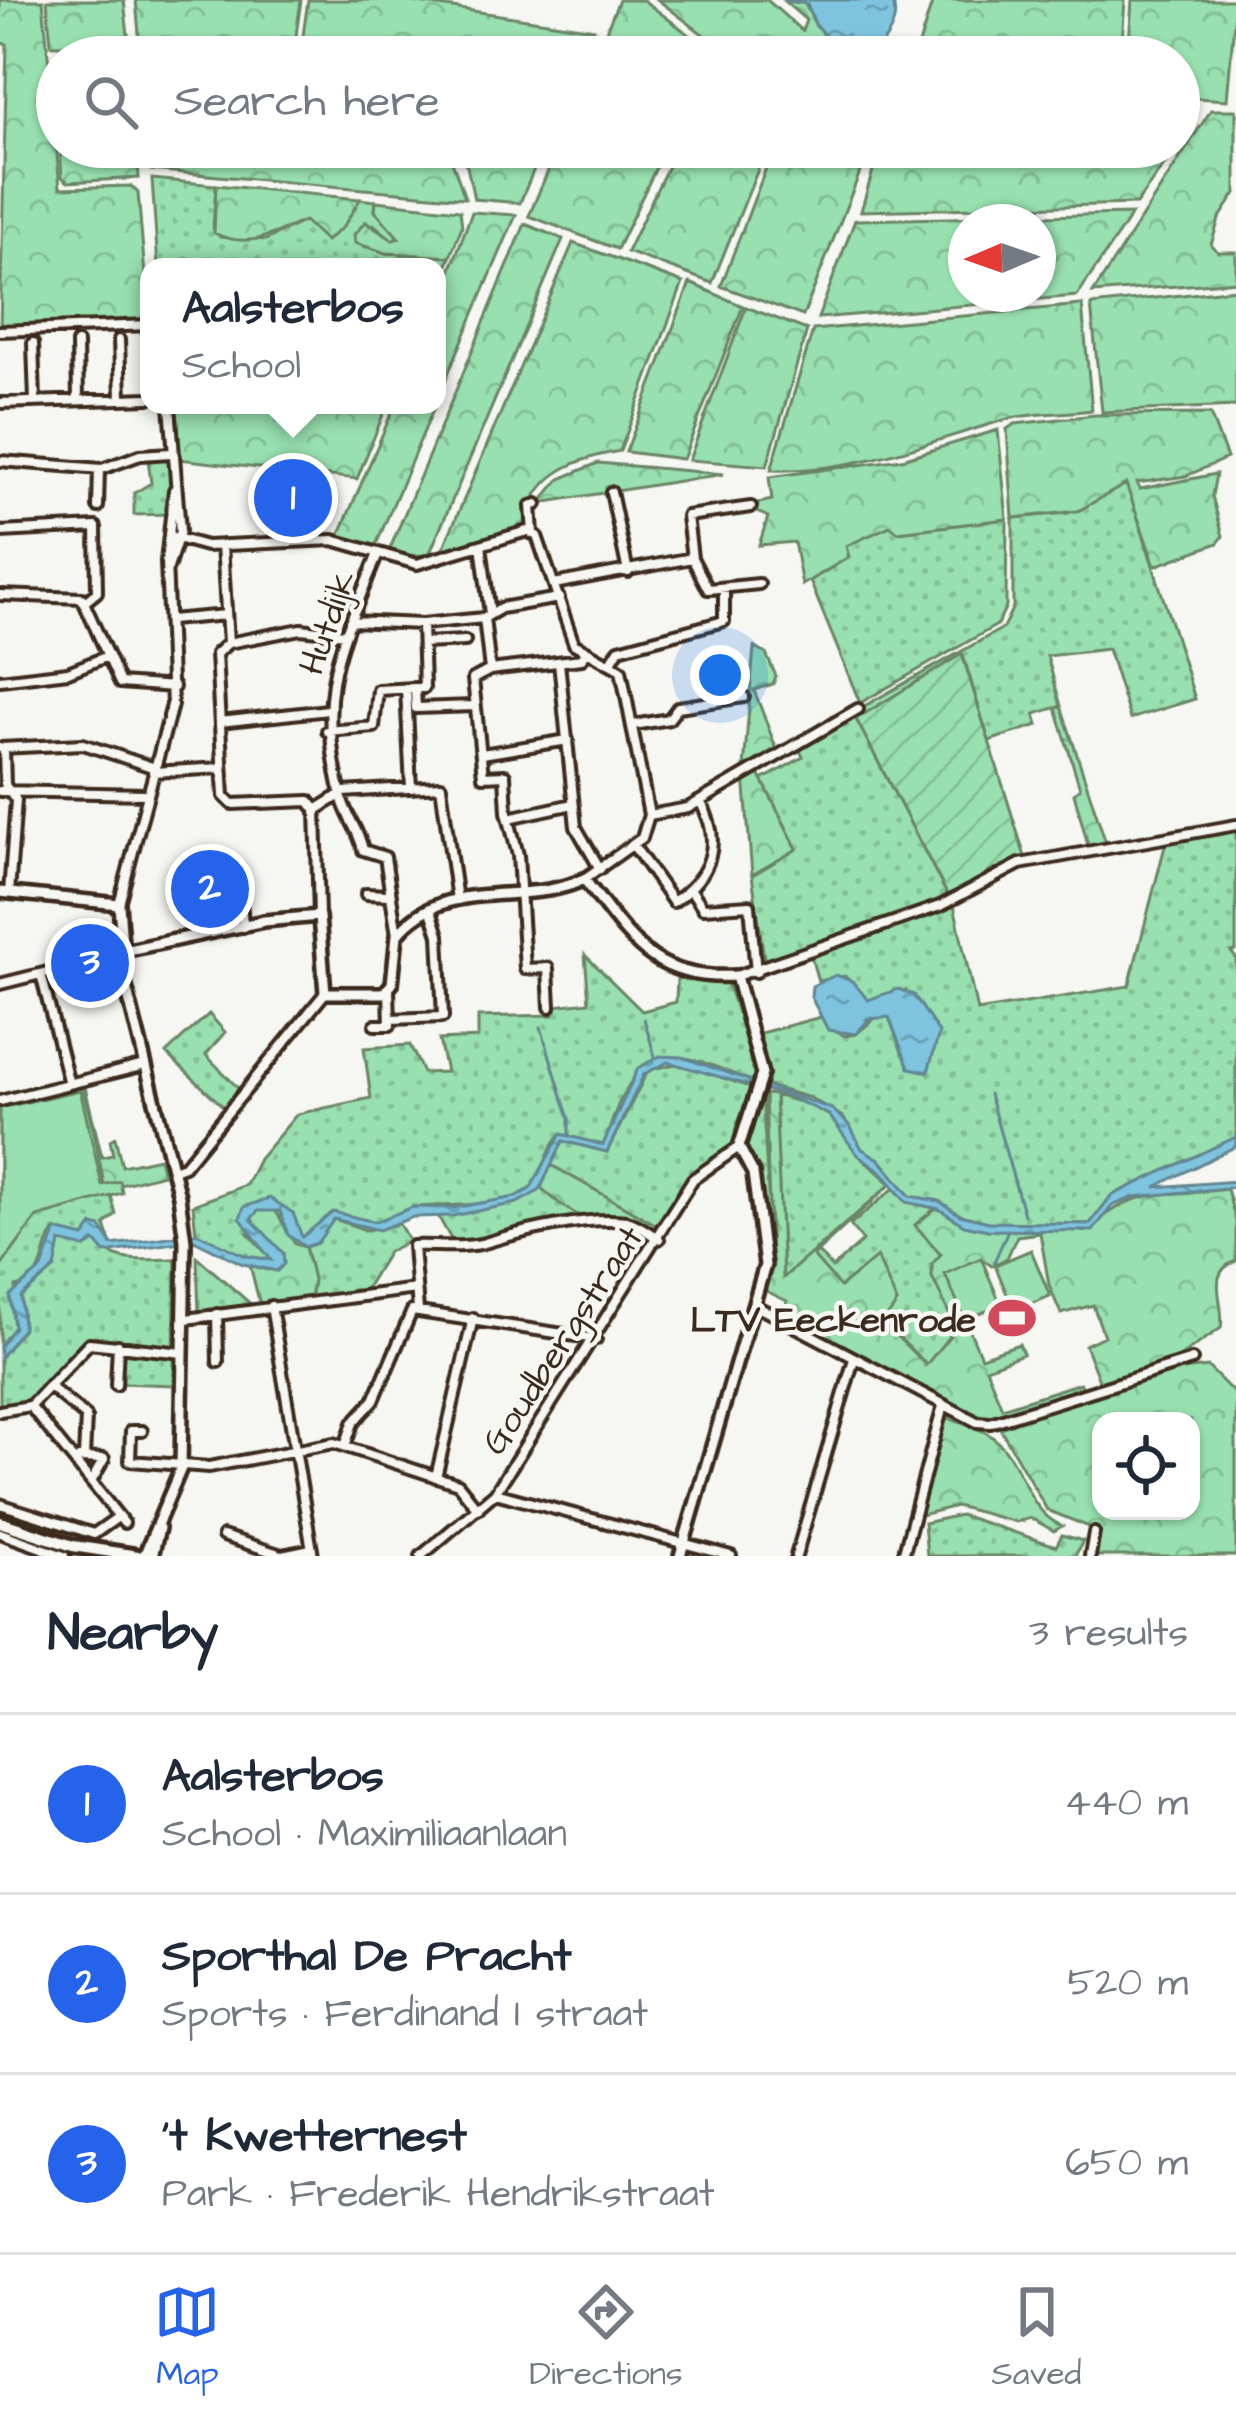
<!DOCTYPE html>
<meta charset="utf-8">
<style>
body{margin:0;font-family:"Architects Daughter",sans-serif;background:#f2f2f3;color:#1f2937}
.controls{position:absolute;right:36px;bottom:36px;display:grid;overflow:hidden;border-radius:24px;box-shadow:0 3px 9px #0004}
.controls button{width:108px;height:108px;display:grid;place-items:center;padding:0;border:0;border-bottom:3px solid #e0e1e3;background:#fff;color:#1f2937;font:60px sans-serif}
.compass{position:absolute;left:948px;top:204px;width:108px;height:108px;border-radius:50%;background:#fff;box-shadow:0 3px 9px #0004;rotate:268deg}
.you{position:absolute;left:720px;top:675px;width:42px;height:42px;margin:-30px;border:9px solid #fff;border-radius:50%;background:#1a73e8;box-shadow:0 0 0 18px #1a73e833}
.badge{display:grid;place-items:center;width:78px;height:78px;border-radius:50%;background:#2563eb;color:#fff;font-size:39px;font-weight:700}
.pin{position:absolute;translate:-50% -50%;border:6px solid #fff;box-shadow:0 3px 12px #0006}
.popup{position:absolute;left:140px;top:258px;width:306px;height:156px;box-sizing:border-box;display:grid;place-content:center;border-radius:24px;background:#fff;filter:drop-shadow(0 3px 9px #0005);font-size:39px;white-space:nowrap;color:#747a83}
.popup b{font-size:45px;color:#1f2937}
.popup::after{content:'';position:absolute;left:50%;top:100%;margin-left:-24px;border:24px solid transparent;border-top-color:#fff}
.list{margin:0;padding:0;list-style:none}
h2{display:flex;justify-content:space-between;align-items:center;height:156px;margin:0;padding:0 48px;font-size:51px}
h2 small{font-size:39px;font-weight:400;color:#747a83}
.list li{display:grid;grid-template-columns:78px 1fr auto;gap:36px;align-items:center;box-sizing:border-box;height:180px;padding:0 48px;border-top:3px solid #e0e1e3}
.list b{display:block;font-size:45px;white-space:nowrap}
.list p{margin:0;font-size:39px;white-space:nowrap;color:#747a83}
.list em{font-size:39px;font-style:normal;color:#747a83}
.icon{flex:none;width:66px;height:66px;fill:none;stroke:currentColor;stroke-width:2;stroke-linecap:round;stroke-linejoin:round}
.map{position:relative;flex:none;width:1236px;height:1556px;overflow:hidden}
.search{position:absolute;background:#fff;box-shadow:0 3px 9px #0004;left:36px;right:36px;top:36px;height:132px;display:flex;align-items:center;gap:30px;box-sizing:border-box;padding:0 42px;border-radius:66px;color:#747a83;font-size:45px}
.sheet{height:696px;background:#fff}
nav{display:flex;justify-content:space-around;align-items:center;box-sizing:border-box;height:168px;border-top:3px solid #e0e1e3;background:#fff;font-size:33px;color:#747a83}
nav a{display:grid;justify-items:center;gap:6px}
nav .on{color:#2563eb}
.map>svg:first-child{display:block}
</style>
<div class="map">
<svg width="1236" height="1556" viewBox="0 0 1236 1556">
<defs>
<pattern id="grass-dots" width="8" height="8" patternUnits="userSpaceOnUse" patternTransform="scale(3)"><rect width="8" height="8" fill="#98e0af"/><path d="M2 2h.1M6 6h.1" fill="none" stroke="#84c096" stroke-width="1.8" stroke-linecap="round"/></pattern>
<pattern id="forest-crowns" width="20" height="18" patternUnits="userSpaceOnUse" patternTransform="scale(3)"><rect width="20" height="18" fill="#98e0af"/><path d="M2 6a3 3 0 1 1 6 0M12 15a3 3 0 1 1 6 0" fill="none" stroke="#84c096"/></pattern>
<pattern id="garden-furrows" width="10" height="10" patternUnits="userSpaceOnUse" patternTransform="scale(3)"><rect width="10" height="10" fill="#98e0af"/><path d="M-1 1l2-2M0 10L10 0M9 11l2-2" fill="none" stroke="#84c096"/></pattern>
<pattern id="water-ripples" width="26" height="14" patternUnits="userSpaceOnUse" patternTransform="scale(3)"><rect width="26" height="14" fill="#7ec4df"/><path d="M2 4q2-2 4 0t4 0M15 11q2-2 4 0t4 0" fill="none" stroke="#689fb4"/></pattern>
</defs>
<rect width="100%" height="100%" fill="#f6f6f2"/>
<filter id="ink" filterUnits="userSpaceOnUse"><feTurbulence type="fractalNoise" baseFrequency=".00833" numOctaves="2"/><feDisplacementMap in="SourceGraphic" scale="24" xChannelSelector="R" yChannelSelector="G"/><feConvolveMatrix kernelMatrix="1 2 1 2 8 2 1 2 1" color-interpolation-filters="sRGB"/></filter>
<g filter="url(#ink)">
<path fill="url(#grass-dots)" stroke="#6a8566" stroke-width="3" d="M 152,179 L 216,185 L 213,228 L 220,237 L 266,240 L 304,221 L 317,229 L 343,227 L 360,199 L 376,201 L 375,211 L 399,235 L 393,240 L 372,223 L 386,253 L 450,257 L 443,274 L 431,267 L 158,267 Z
M 148,459 L 169,459 L 171,514 L 134,515 L 134,493 L 151,483 Z
M 1127,483 L 1195,699 L 1130,719 L 1108,649 L 1047,656 L 1061,706 L 1035,714 L 1038,725 L 989,741 L 963,655 L 856,719 L 948,896 L 765,965 L 752,875 L 797,849 L 762,780 L 803,757 L 797,744 L 1003,628 L 1013,607 L 1013,518 L 1068,513 Z
M 1007,519 L 1006,606 L 997,625 L 860,703 L 810,581 L 848,557 L 846,546 L 890,526 L 899,532 Z
M 1236,829 L 1236,951 L 1231,952 L 1236,958 L 1236,1137 L 1111,1196 L 1090,1224 L 988,1222 L 960,1215 L 939,1201 L 910,1196 L 879,1159 L 862,1149 L 843,1117 L 810,1098 L 764,1085 L 763,1058 L 753,1035 L 821,1017 L 844,1036 L 856,1034 L 880,1014 L 889,1017 L 903,1055 L 906,990 L 868,1000 L 845,976 L 818,981 L 811,957 L 954,905 L 977,1011 L 1129,986 L 1166,842 Z
M 585,955 L 642,1011 L 676,1002 L 677,978 L 727,983 L 756,1063 L 757,1083 C 698,1062 654,1029 620,1101 C 613,1115 610,1131 603,1145 L 561,1134 C 545,1150 545,1177 528,1190 C 508,1207 444,1205 418,1207 C 402,1209 389,1223 374,1222 C 341,1221 333,1203 310,1235 L 301,1237 L 293,1213 L 248,1233 L 272,1260 L 246,1256 L 196,1233 L 193,1205 L 246,1185 L 259,1159 L 297,1114 L 371,1098 L 364,1048 L 410,1045 L 423,1073 L 446,1072 L 439,1040 L 478,1038 L 478,1017 L 554,1015 L 554,1006 L 589,1002 Z
M 209,1014 L 225,1032 L 206,1055 L 240,1090 L 225,1108 L 166,1053 Z
M 680,1063 L 755,1089 L 738,1141 L 691,1175 L 660,1227 L 551,1165 L 563,1141 L 607,1152 L 648,1070 Z
M 82,1087 L 116,1214 L 105,1225 L 112,1245 L 100,1227 L 93,1226 L 85,1238 L 55,1230 C 39,1250 49,1279 16,1287 L 14,1327 L 0,1346 L 0,1108 Z
M 762,1092 L 772,1258 L 768,1258 L 743,1146 Z
M 775,1095 L 807,1104 L 839,1121 L 862,1158 L 891,1184 L 783,1280 Z
M 541,1188 L 587,1219 C 540,1219 499,1238 452,1241 L 438,1216 L 480,1209 Z
M 894,1188 L 906,1202 L 936,1208 L 915,1225 L 941,1255 L 932,1277 L 956,1328 L 927,1365 L 881,1320 L 897,1303 L 877,1258 L 839,1288 L 813,1256 L 818,1252 L 832,1268 L 863,1241 L 850,1225 Z
M 334,1219 L 366,1230 L 399,1224 L 409,1241 L 388,1252 L 364,1291 L 310,1299 L 313,1279 L 305,1247 L 317,1243 Z
M 95,1241 C 116,1266 144,1259 176,1259 L 174,1347 L 88,1339 L 31,1402 L 0,1408 L 0,1358 L 23,1328 L 21,1297 L 55,1268 L 60,1242 Z
M 197,1257 L 253,1306 L 199,1314 Z
M 121,1348 L 174,1354 L 174,1385 L 119,1383 Z
M 960,1515 L 1056,1546 L 1062,1535 L 1083,1541 L 1075,1556 L 927,1556 L 924,1523 Z"/>
<path fill="url(#forest-crowns)" stroke="#6a8566" stroke-width="3" fill-rule="evenodd" d="M 0,0 L 43,0 L 60,188 L 131,186 L 138,193 L 149,322 L 0,328 L 7,44 L 0,43 Z
M 47,0 L 124,0 L 129,44 L 51,45 Z
M 136,0 L 301,0 L 293,57 L 141,57 Z
M 308,0 L 399,0 L 594,29 L 582,57 L 300,57 Z
M 619,0 L 643,0 L 711,51 L 708,57 L 595,57 Z
M 658,0 L 767,0 L 802,31 L 806,20 L 785,2 L 804,2 L 816,26 L 846,57 L 733,57 Z
M 933,0 L 1125,0 L 1121,57 L 915,57 Z
M 1132,0 L 1236,0 L 1227,100 L 1179,97 L 1179,57 L 1128,57 Z
M 1211,110 L 1236,110 L 1236,193 L 1219,219 L 1211,245 L 1218,252 L 1236,252 L 1236,281 L 1093,293 Z
M 60,147 L 137,147 L 139,178 L 68,182 L 62,177 Z
M 149,147 L 447,147 L 465,198 L 151,170 Z
M 455,147 L 543,147 L 520,203 L 474,199 L 467,166 Z
M 558,147 L 666,147 L 617,249 L 529,216 Z
M 677,147 L 767,147 L 712,283 L 627,252 Z
M 774,147 L 836,147 L 862,167 L 803,316 L 721,286 Z
M 880,147 L 1177,147 L 1136,204 L 861,211 Z
M 216,185 L 360,199 L 343,227 L 326,241 L 304,221 C 272,234 249,250 214,233 Z
M 376,201 L 460,210 L 462,226 L 450,257 L 386,253 L 355,243 L 354,235 L 365,222 L 393,240 L 399,238 L 375,211 Z
M 472,212 L 516,215 L 437,400 L 437,306 Z
M 1132,214 L 1077,296 L 818,318 L 855,220 ZM 966,222 L 1038,222 L 1038,294 L 966,294 Z
M 525,224 L 563,239 L 429,555 L 387,556 Z
M 573,243 L 683,283 L 620,451 C 574,459 528,476 528,529 L 440,556 Z
M 690,283 L 743,306 L 683,459 L 626,452 Z
M 1236,289 L 1236,406 L 1102,412 L 1091,305 Z
M 1082,305 L 1092,410 C 1065,414 1035,412 1008,419 C 930,441 855,473 771,470 L 813,330 Z
M 746,307 L 807,330 L 767,466 L 689,460 Z
M 175,405 L 387,405 L 357,479 L 178,459 Z
M 395,405 L 435,405 L 373,552 L 338,538 Z
M 1210,414 L 1227,458 L 1186,476 L 1137,483 L 1140,489 L 1216,474 L 1212,496 L 1223,536 L 1218,543 L 1155,566 L 1126,484 L 1078,511 L 1013,518 L 1007,429 L 1015,424 L 1095,415 Z
M 998,430 L 1007,519 L 898,532 L 890,526 L 846,546 L 849,557 L 802,585 L 794,542 L 759,545 L 768,517 L 744,506 L 772,500 L 769,477 L 902,459 Z
M 598,463 L 724,474 L 540,503 L 560,479 Z
M 754,647 L 766,654 L 776,676 L 773,684 L 754,690 L 776,748 L 744,768 Z
M 1061,706 L 1107,846 L 1089,849 L 1074,793 L 1080,788 L 1056,708 Z
M 756,768 L 797,849 L 752,875 L 744,775 Z
M 85,1087 L 102,1157 L 113,1155 L 110,1140 L 115,1137 L 122,1166 L 159,1158 L 163,1174 L 105,1189 Z
M 765,1094 L 775,1095 L 783,1278 L 891,1184 L 813,1256 L 840,1287 L 877,1257 L 897,1303 L 883,1323 L 926,1365 L 956,1328 L 932,1277 L 932,1264 L 941,1254 L 915,1225 L 936,1208 L 988,1230 L 1059,1227 L 1085,1232 C 1141,1182 1158,1199 1227,1189 L 1236,1222 L 1236,1261 C 1204,1273 1226,1302 1221,1328 L 1175,1360 L 1100,1383 L 1085,1345 L 1104,1336 L 1093,1305 L 1061,1314 L 1049,1285 L 1040,1233 L 1017,1236 L 1007,1258 L 992,1266 L 981,1259 L 946,1275 L 981,1357 L 1019,1344 L 1023,1354 L 986,1368 L 1002,1408 L 1080,1383 L 1084,1389 L 976,1420 L 784,1317 L 787,1301 L 764,1290 L 771,1257 Z
M 551,1165 L 660,1227 L 651,1232 C 622,1213 610,1227 583,1217 C 568,1212 553,1198 541,1188 Z
M 274,1208 L 295,1244 L 305,1247 L 313,1279 L 310,1299 L 260,1305 L 250,1265 L 267,1270 L 283,1253 L 251,1219 L 257,1211 Z
M 1208,1367 L 1236,1395 L 1236,1556 L 1092,1556 L 1092,1528 L 1047,1510 L 1000,1428 L 1149,1374 ZM 1101,1421 L 1191,1421 L 1191,1511 L 1101,1511 Z
M 946,1417 C 959,1424 980,1427 991,1436 C 1024,1460 1024,1510 1062,1526 L 1054,1531 L 1031,1518 L 1016,1522 L 956,1506 L 917,1516 Z"/>
<path fill="url(#garden-furrows)" stroke="#6a8566" stroke-width="3" d="M 962,654 L 1026,860 L 948,896 L 856,719 Z"/>
<path fill="#98e0af" stroke="#6a8566" stroke-width="3" d="M 80,1090 L 102,1185 L 120,1181 L 122,1193 L 37,1217 L 0,1268 L 0,1108 Z
M 1031,1250 L 1050,1296 L 1014,1311 L 995,1265 Z
M 981,1258 L 1001,1305 L 965,1320 L 945,1274 Z"/>
<path fill="url(#water-ripples)" stroke="#638692" stroke-width="3" d="M 783,0 L 892,0 C 901,22 886,40 872,57 L 846,57 L 816,26 L 807,4 Z
M 836,975 L 852,981 L 868,1000 L 898,989 L 914,995 L 939,1033 L 928,1072 L 909,1068 L 889,1017 L 869,1019 L 856,1034 L 828,1030 L 811,997 L 812,986 Z
M 660,1056 L 682,1057 L 832,1109 L 850,1126 L 862,1149 L 879,1159 L 910,1196 L 939,1201 L 960,1215 L 988,1222 L 1090,1224 L 1111,1196 L 1236,1137 L 1236,1146 L 1155,1187 L 1236,1181 L 1236,1187 L 1134,1197 L 1112,1206 L 1093,1231 L 988,1230 L 964,1225 L 939,1209 L 906,1202 L 881,1171 L 857,1154 L 829,1115 L 790,1097 L 668,1062 L 644,1074 L 607,1152 L 563,1141 L 539,1191 L 517,1203 L 453,1216 L 413,1217 L 379,1230 L 334,1219 L 317,1243 L 305,1247 L 288,1235 L 280,1211 L 258,1211 L 251,1219 L 283,1253 L 284,1264 L 277,1271 L 243,1264 L 194,1240 L 105,1253 L 95,1241 L 85,1248 L 60,1242 L 55,1268 L 21,1297 L 23,1328 L 0,1358 L 0,1346 L 14,1327 L 10,1296 L 42,1268 L 56,1230 L 84,1237 L 93,1225 L 101,1227 L 112,1245 L 197,1233 L 246,1256 L 271,1260 L 240,1218 L 244,1207 L 270,1198 L 293,1213 L 302,1237 L 333,1212 L 375,1222 L 413,1207 L 453,1208 L 515,1197 L 530,1189 L 561,1134 L 603,1145 L 638,1068 Z"/>
<g fill="none" stroke-linecap="round" stroke-linejoin="round">
<path stroke="#638692" stroke-width="3" d="M 644,1019 L 655,1057
M 541,1027 L 569,1119 L 569,1134
M 989,1094 L 1024,1215
M 994,1262 L 1008,1230"/>
<defs>
<path id="minor" d="M 0,331 L 149,325
M 119,340 L 121,398
M 33,343 L 35,401
M 77,343 L 78,400
M 0,403 L 149,398
M 0,461 L 102,469 L 140,455 L 171,453
M 611,492 L 628,572
M 98,507 L 99,469
M 0,532 L 96,527 L 97,592 L 86,601
M 533,533 L 531,506 L 537,504
M 173,537 L 206,546 L 333,540 L 417,564 L 527,531 L 537,536 L 574,644 L 621,670 L 649,815 L 642,838 L 584,879
M 222,545 L 228,643 L 216,654 L 224,796 L 232,804 L 309,801 L 316,810 L 340,795
M 481,545 L 490,614
M 377,556 C 336,656 316,691 342,799 C 347,818 359,830 363,850 L 385,857 L 397,935
M 692,558 L 708,589 L 759,584
M 168,568 L 180,531 L 170,405
M 554,584 L 692,558 L 687,516 L 751,507
M 0,595 L 82,598 L 120,683 L 174,687
M 484,618 L 490,670 L 473,679 L 483,776 L 505,775 L 507,812 L 518,855 L 525,969 L 548,968 L 550,1007
M 170,620 L 226,615
M 350,621 L 422,624 L 484,618 L 501,608 L 559,598
M 228,643 L 301,629 L 345,634
M 423,643 L 465,641
M 559,662 L 576,827 L 600,869
M 611,662 L 619,649 L 724,621 L 724,588
M 490,670 L 582,659 L 586,652
M 0,680 L 68,672 L 108,656
M 415,688 L 424,688 L 422,624
M 406,689 L 411,788
M 220,722 L 328,710
M 634,725 L 669,719 L 678,707 L 744,697
M 327,731 L 374,727 L 378,690 L 415,688 L 416,708 L 474,706
M 0,748 L 83,744 L 155,768
M 4,748 L 5,785 L 16,800 L 9,893
M 482,754 L 568,740
M 153,772 L 222,768
M 0,791 L 147,794
M 343,792 L 441,786 L 457,900
M 316,810 L 319,916
M 649,815 L 688,808 L 858,709
M 509,818 L 573,804
M 633,845 L 673,902 C 712,876 723,841 700,801
M 239,868 L 243,927
M 691,890 L 703,908 L 750,905 L 756,972
M 366,894 L 389,895
M 119,904 L 172,705 L 166,562 L 174,490
M 41,974 L 69,1084
M 736,976 L 940,906 L 1020,864 L 1236,825
M 0,984 L 76,965
M 391,1019 L 443,1017 L 439,935 L 431,911
M 375,1025 L 390,1025 L 389,989
M 0,1101 L 145,1065
M 173,1170 L 184,1166 L 325,993
M 754,1305 L 977,1422 L 990,1423 L 1192,1360
M 271,1306 L 313,1556
M 418,1310 L 413,1246 C 436,1245 467,1249 488,1242 C 523,1231 589,1216 626,1221 C 637,1223 649,1233 659,1239
M 217,1314 L 218,1362
M 186,1319 L 416,1289
M 116,1385 L 118,1345
M 50,1387 L 86,1417 L 84,1457
M 30,1406 L 124,1523
M 0,1411 L 30,1406 L 89,1343 L 183,1353
M 142,1431 L 131,1431 L 130,1461 L 209,1467 L 334,1443 L 458,1484 L 478,1509
M 345,1446 L 353,1423 L 374,1400 L 412,1311 L 596,1339
M 79,1458 L 104,1459 L 91,1482
M 436,1477 L 473,1318
M 495,1493 L 731,1556
M 0,1504 L 94,1534 L 118,1517
M 0,1533 L 64,1556
M 223,1536 L 282,1555 L 311,1549
M 421,1556 L 495,1493 L 693,1179 L 739,1147
M 796,1556 L 854,1359
M 903,1556 L 943,1406
M 1090,1556 L 1094,1533"/>
<path id="tertiary" d="M 0,892 L 119,904 L 125,983 L 179,1196 L 185,1241 L 181,1468 L 144,1556
M 119,952 L 264,921 L 319,916 L 325,993 L 384,993 L 392,984 L 397,935 C 446,874 528,908 584,879 C 631,939 652,981 736,976 L 762,1074 L 739,1147 L 753,1173 L 765,1265 L 680,1556
M 152,1556 L 159,1528"/>
<path id="secondary" d="M 0,1522 L 73,1546 L 138,1556"/>
</defs>
<use href="#minor" stroke="#3b2a1e" stroke-width="16"/>
<use href="#tertiary" stroke="#3b2a1e" stroke-width="18"/>
<use href="#secondary" stroke="#3b2a1e" stroke-width="20"/>
<use href="#minor" stroke="#f6f6f2" stroke-width="8"/>
<use href="#tertiary" stroke="#f6f6f2" stroke-width="9"/>
<use href="#secondary" stroke="#f6f6f2" stroke-width="10"/>
</g>
</g>
<defs>
<symbol id="stadium-bare" viewBox="-9 -9 18 18"><path d="M0-5a6.5 5 0 1 0 0 10a6.5 5 0 1 0 0-10ZM-3.5-1.8h7v3.6h-7Z" fill="#d1495b" stroke="#f6f6f2" stroke-width="2.5" paint-order="stroke"/></symbol>
</defs>
<g fill-rule="evenodd">
<use href="#stadium-bare" x="979" y="1285" width="66" height="66"/>
</g>
<g text-anchor="middle" stroke-width="9" stroke-linejoin="round" paint-order="stroke">
<g font-size="36" fill="#3b2a1e" stroke="#f6f6f2">
<text transform="translate(326 622) rotate(-71)" y="13">Hutdijk</text>
<text transform="translate(561 1339) rotate(-57)" y="13">Goudbergstraat</text>
</g>
<g font-size="36" font-weight="bold" fill="#3b2a1e" stroke="#f6f6f2" text-anchor="end">
<text x="976" y="1331">LTV Eeckenrode</text>
</g>
</g>
</svg>
<div class="controls">
<button><svg class="icon" aria-label="locate" viewBox="0 0 24 24"><circle cx="12" cy="12" r="6"/><path d="M12 2v4M12 18v4M2 12h4M18 12h4"/></svg></button>
</div>
<svg class="compass" viewBox="-18 -18 36 36"><path d="M0-13l5 13h-10z" fill="#e53935"/><path d="M0 13l5-13h-10z" fill="#747a83"/></svg>
<div class="you"></div>
<div class="pin badge" style="left:293px;top:498px">1</div>
<div class="popup"><b>Aalsterbos</b>School</div>
<div class="pin badge" style="left:210px;top:889px">2</div>
<div class="pin badge" style="left:90px;top:963px">3</div>
<div class="search"><svg class="icon" aria-label="search" viewBox="0 0 24 24"><circle cx="10" cy="10" r="6"/><path d="M15 15l6 6"/></svg>Search here</div>
</div>
<section class="sheet">
<h2>Nearby<small>3 results</small></h2>
<ul class="list">
<li><span class="badge">1</span><div><b>Aalsterbos</b><p>School · Maximiliaanlaan</p></div><em>440 m</em></li>
<li><span class="badge">2</span><div><b>Sporthal De Pracht</b><p>Sports · Ferdinand I straat</p></div><em>520 m</em></li>
<li><span class="badge">3</span><div><b>'t Kwetternest</b><p>Park · Frederik Hendrikstraat</p></div><em>650 m</em></li>
</ul>
</section>
<nav>
<a class="on"><svg class="icon" aria-label="map" viewBox="0 0 24 24"><path d="M3 6l6-2 6 2 6-2v14l-6 2-6-2-6 2zM9 4v14M15 6v14"/></svg>Map</a>
<a><svg class="icon" aria-label="directions" viewBox="0 0 24 24"><path d="M12 3l9 9-9 9-9-9zM9 14v-3h6M13 9l2 2-2 2"/></svg>Directions</a>
<a><svg class="icon" aria-label="saved" viewBox="0 0 24 24"><path d="M7 4h10v16l-5-4-5 4z"/></svg>Saved</a>
</nav>
